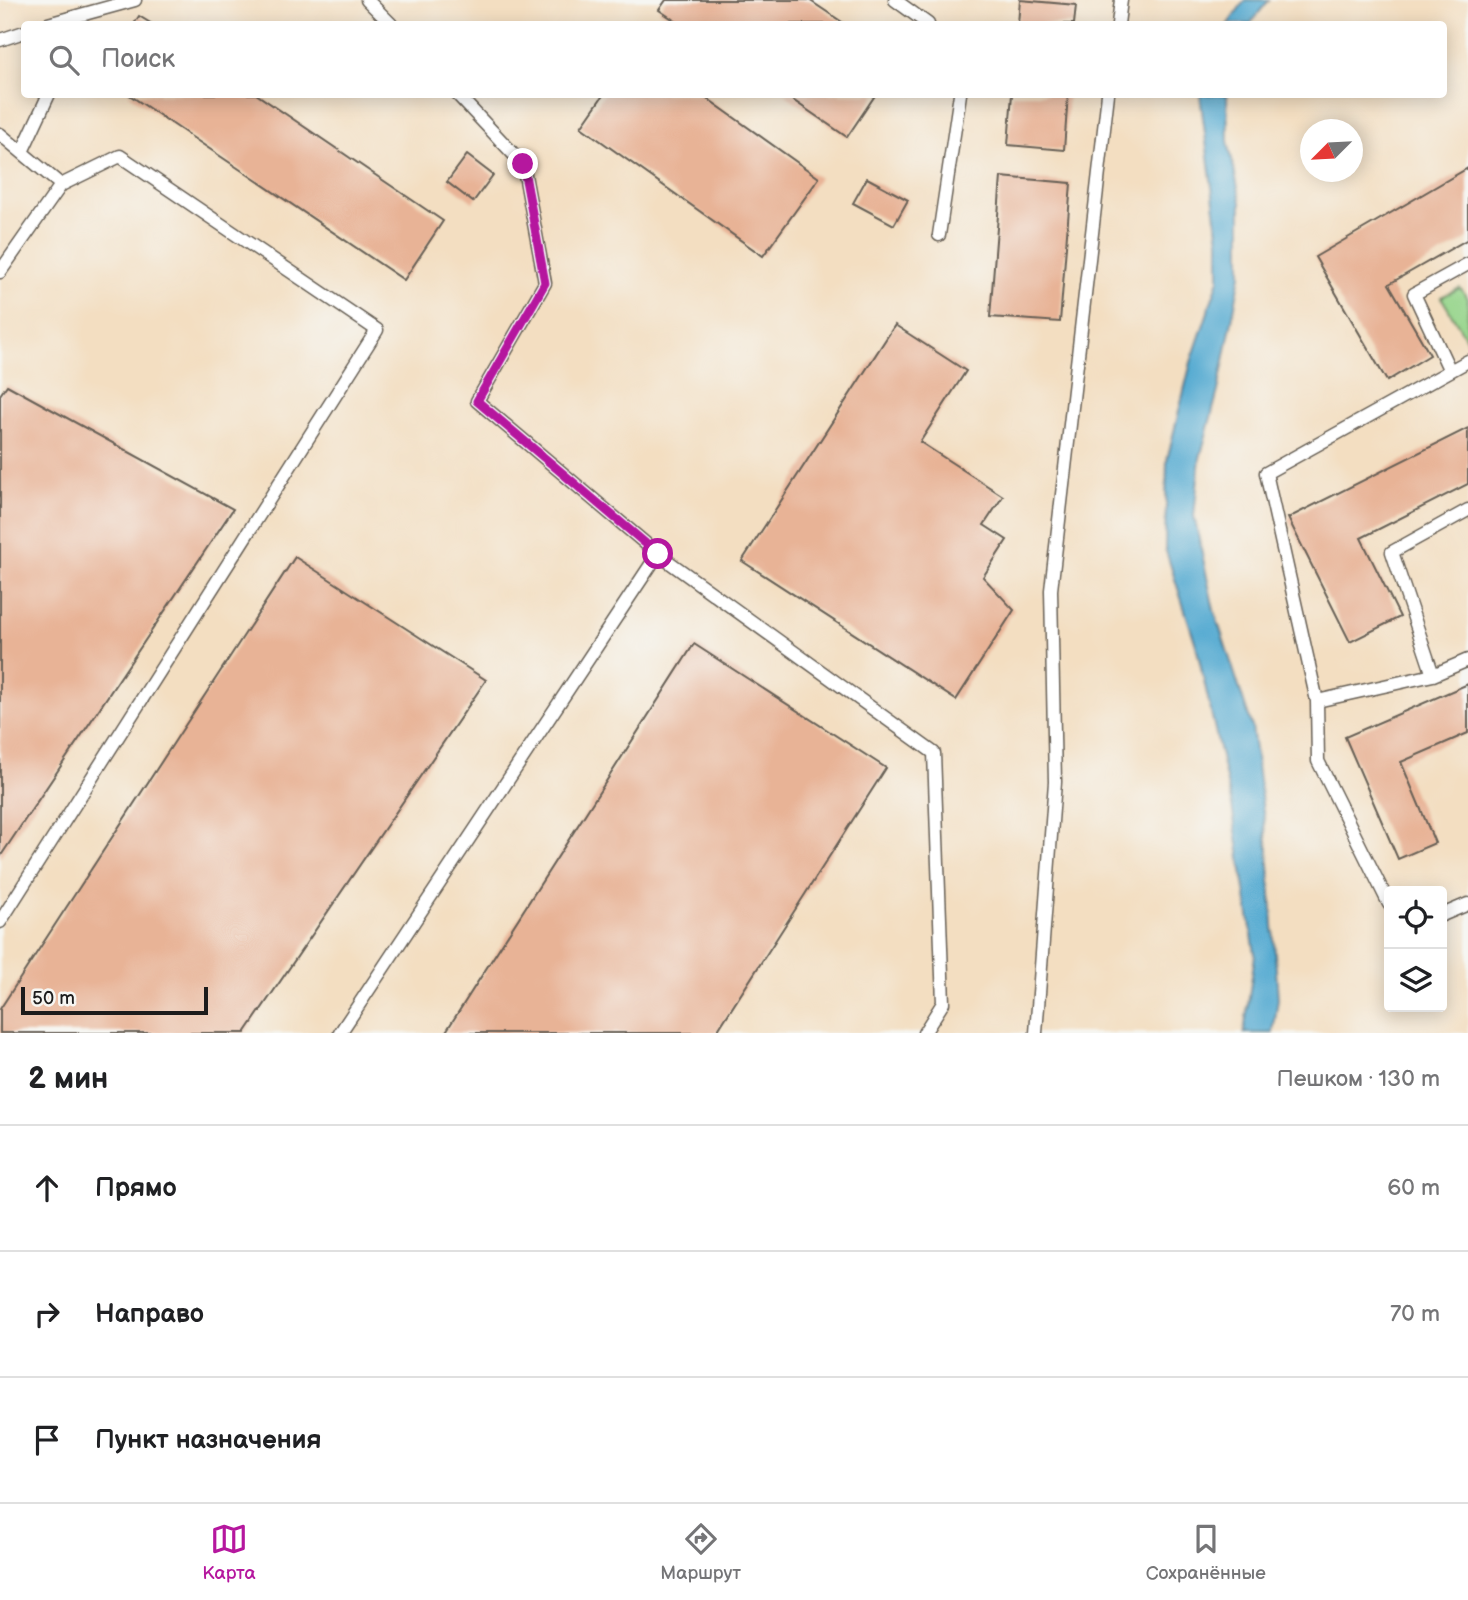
<!DOCTYPE html>
<html lang="ru">
<meta charset="utf-8">
<style>
body{margin:0;font-family:"Balsamiq Sans",sans-serif;background:#f6f6f6;color:#202124}
.controls{position:absolute;right:21px;bottom:21px;display:grid;overflow:hidden;border-radius:7px;box-shadow:0 4px 18px #0003}
.controls button{width:63px;height:63px;display:grid;place-items:center;padding:0;border:0;border-bottom:2px solid #e0e0e0;background:#fff;color:#202124;font:35px sans-serif}
.compass{position:absolute;left:1300px;top:119px;width:63px;height:63px;border-radius:50%;background:#fff;box-shadow:0 4px 18px #0003;rotate:246deg}
.scale{position:absolute;left:21px;bottom:18px;width:187px;box-sizing:border-box;padding-left:7px;border:4px solid #1c1c1c;border-top:0;font-size:19px;line-height:24px;white-space:nowrap;color:#1c1c1c;-webkit-text-stroke:5px #f6f6f2;paint-order:stroke}
.stop{position:absolute;width:21px;height:21px;margin:-16px;border:5px solid #b5179e;border-radius:50%;background:#fff}
.stop.end{background:#b5179e;border-color:#fff;box-shadow:0 2px 7px #0008}
.list{margin:0;padding:0;list-style:none}
h2{display:flex;justify-content:space-between;align-items:center;height:91px;margin:0;padding:0 28px;font-size:30px}
h2 small{font-size:23px;font-weight:400;color:#757577}
.list li{display:grid;grid-template-columns:46px 1fr auto;gap:21px;align-items:center;box-sizing:border-box;height:126px;padding:0 28px;border-top:2px solid #e0e0e0}
.list b{display:block;font-size:26px;white-space:nowrap}
.list em{font-size:23px;font-style:normal;color:#757577}
.icon{flex:none;width:38px;height:38px;fill:none;stroke:currentColor;stroke-width:2;stroke-linecap:round;stroke-linejoin:round}
.map{position:relative;flex:none;width:1468px;height:1033px;overflow:hidden}
.search{position:absolute;background:#fff;box-shadow:0 4px 18px #0003;left:21px;right:21px;top:21px;height:77px;display:flex;align-items:center;gap:18px;box-sizing:border-box;padding:0 24px;border-radius:7px;color:#757577;font-size:26px}
.sheet{height:469px;background:#fff}
nav{display:flex;justify-content:space-around;align-items:center;box-sizing:border-box;height:98px;border-top:2px solid #e0e0e0;background:#fff;font-size:19px;color:#757577}
nav a{display:grid;justify-items:center;gap:4px}
nav .on{color:#b5179e}
.map>svg:first-child{display:block}
</style>
<div class="map">
<svg width="1468" height="1033" viewBox="0 0 1468 1033">
<rect width="100%" height="100%" fill="#f6f6f2"/>
<filter id="ink" filterUnits="userSpaceOnUse"><feTurbulence type="fractalNoise" baseFrequency=".0143" numOctaves="2"/><feDisplacementMap in="SourceGraphic" scale="14" xChannelSelector="R" yChannelSelector="G"/><feConvolveMatrix kernelMatrix="1 2 1 2 8 2 1 2 1" color-interpolation-filters="sRGB"/></filter>
<filter id="wash" filterUnits="userSpaceOnUse"><feTurbulence type="fractalNoise" baseFrequency=".00686" numOctaves="4" result="noise"/><feDisplacementMap in="SourceGraphic" scale="28" xChannelSelector="R" yChannelSelector="G"/><feGaussianBlur stdDeviation="1.57" result="paint"/><feColorMatrix in="noise" values="0 0 0 0 0 0 0 0 0 0 0 0 0 0 0 0 0 1.4 0 .05"/><feComposite in="paint" operator="in"/></filter>
<g filter="url(#wash)">
<rect width="100%" height="100%" fill="#f3dec1"/>
<path fill="#95d48a" stroke="#587853" stroke-width="2" d="M 1460,288 L 1468,298 L 1467,340 L 1441,297 Z"/>
<path fill="#54aad1" stroke="#386376" stroke-width="2" d="M 1245,0 L 1269,0 L 1250,24 L 1228,24 Z
M 1200,95 L 1227,95 L 1228,141 L 1241,202 L 1241,275 L 1218,391 L 1200,458 L 1194,516 L 1214,610 L 1252,727 L 1268,849 L 1278,999 L 1273,1033 L 1244,1033 L 1255,954 L 1232,806 L 1196,645 L 1165,548 L 1167,460 L 1191,362 L 1219,279 L 1219,241 Z"/>
<g id="blocks">
<path fill="#e8b396" d="M 666,0 L 809,0 L 845,24 L 680,24 L 659,10 Z
M 1020,0 L 1076,5 L 1074,24 L 1018,24 Z
M 139,16 L 152,24 L 134,24 Z
M 128,94 L 256,94 L 443,221 L 404,280 Z
M 604,94 L 701,94 L 819,178 L 763,256 L 581,127 Z
M 784,94 L 876,94 L 847,137 Z
M 1012,94 L 1068,94 L 1064,150 L 1008,145 Z
M 467,155 L 493,175 L 473,202 L 447,182 Z
M 1468,168 L 1468,239 L 1389,284 L 1430,355 L 1387,381 L 1315,257 Z
M 1001,177 L 1071,183 L 1060,322 L 990,317 Z
M 867,178 L 908,200 L 894,225 L 853,203 Z
M 895,325 L 966,371 L 920,442 L 1003,496 L 984,525 L 1007,540 L 983,577 L 1014,610 L 956,700 L 742,561 Z
M 7,385 L 233,509 L 0,857 L 0,395 Z
M 1468,428 L 1468,484 L 1361,538 L 1400,617 L 1350,642 L 1288,518 Z
M 295,557 L 486,680 L 245,1033 L 0,1033 L 0,1009 Z
M 694,644 L 886,768 L 716,1033 L 445,1033 Z
M 1468,684 L 1468,733 L 1401,762 L 1435,843 L 1398,859 L 1345,737 Z"/>
</g>
</g>
<g filter="url(#ink)">
<use href="#blocks" fill-opacity="0" stroke="#676056" stroke-width="2"/>
<g fill="none" stroke-linecap="round" stroke-linejoin="round">
<defs>
<path id="lane" d="M 367,0 L 391,24
M 895,0 L 928,24
M 48,24 L 135,0
M 1118,24 L 1121,0
M 0,40 L 24,32
M 0,134 L 61,185 L 120,156 L 377,330 L 0,922
M 22,152 L 49,94
M 939,235 L 960,94
M 1468,264 L 1414,294 L 1450,371 L 1468,361
M 0,272 L 61,185
M 658,554 L 934,753 L 943,1003 L 924,1033
M 1433,675 L 1392,552 L 1468,510
M 1317,701 L 1266,473 L 1450,371
M 1389,904 L 1318,761 L 1317,701 L 1433,675 L 1468,660
M 1442,915 L 1468,904
M 340,1033 L 658,554 L 477,401 L 545,283 L 523,164 L 457,94
M 1036,1033 L 1055,782 L 1051,590 L 1108,94"/>
</defs>
<use href="#lane" stroke="#676056" stroke-width="15"/>
<use href="#lane" stroke="#fff" stroke-width="12"/>
</g>
</g>
<g fill="none" stroke-linecap="round" stroke-linejoin="round" filter="url(#ink)">
<path stroke="#b5179e" stroke-width="9" d="M 523,164 L 545,283 L 477,401 L 658,554"/>
</g>
</svg>
<div class="controls">
<button><svg class="icon" aria-label="locate" viewBox="0 0 24 24"><circle cx="12" cy="12" r="6"/><path d="M12 2v4M12 18v4M2 12h4M18 12h4"/></svg></button>
<button><svg class="icon" aria-label="layers" viewBox="0 0 24 24"><path d="M12 4l9 5-9 5-9-5zM3 14l9 5 9-5"/></svg></button>
</div>
<svg class="compass" viewBox="-18 -18 36 36"><path d="M0-13l5 13h-10z" fill="#e53935"/><path d="M0 13l5-13h-10z" fill="#757577"/></svg>
<div class="scale">50 m</div>
<div class="stop" style="left:658px;top:554px"></div>
<div class="stop end" style="left:523px;top:164px"></div>
<div class="search"><svg class="icon" aria-label="search" viewBox="0 0 24 24"><circle cx="10" cy="10" r="6"/><path d="M15 15l6 6"/></svg>Поиск</div>
</div>
<section class="sheet">
<h2>2 мин<small>Пешком · 130 m</small></h2>
<ul class="list">
<li><svg class="icon" aria-label="ahead" viewBox="0 0 24 24"><path d="M12 20V5M6 11l6-6 6 6"/></svg><div><b>Прямо</b></div><em>60 m</em></li>
<li><svg class="icon" aria-label="right" viewBox="0 0 24 24"><path d="M7 20v-9h11M14 6l5 5-5 5"/></svg><div><b>Направо</b></div><em>70 m</em></li>
<li><svg class="icon" aria-label="arrive" viewBox="0 0 24 24"><path d="M6 21V4h12l-3 4 3 4H6"/></svg><div><b>Пункт назначения</b></div></li>
</ul>
</section>
<nav>
<a class="on"><svg class="icon" aria-label="map" viewBox="0 0 24 24"><path d="M3 6l6-2 6 2 6-2v14l-6 2-6-2-6 2zM9 4v14M15 6v14"/></svg>Карта</a>
<a><svg class="icon" aria-label="directions" viewBox="0 0 24 24"><path d="M12 3l9 9-9 9-9-9zM9 14v-3h6M13 9l2 2-2 2"/></svg>Маршрут</a>
<a><svg class="icon" aria-label="saved" viewBox="0 0 24 24"><path d="M7 4h10v16l-5-4-5 4z"/></svg>Сохранённые</a>
</nav>
